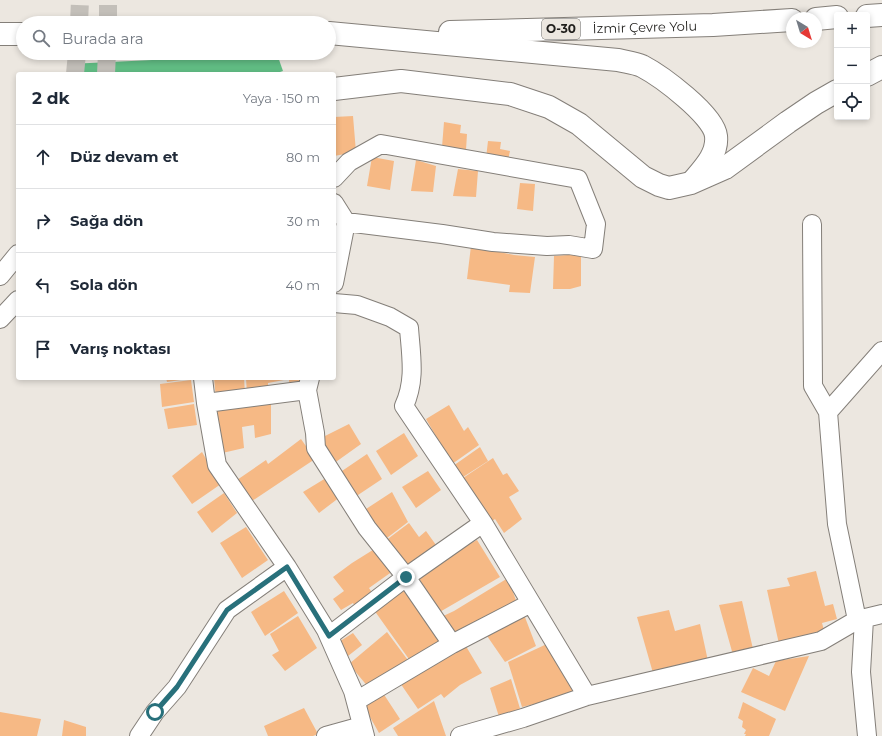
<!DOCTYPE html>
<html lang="tr">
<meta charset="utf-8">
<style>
body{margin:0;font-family:Montserrat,sans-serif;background:#f6f6f7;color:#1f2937}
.controls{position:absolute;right:12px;top:12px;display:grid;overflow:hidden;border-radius:4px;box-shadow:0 2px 6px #0003}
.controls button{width:36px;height:36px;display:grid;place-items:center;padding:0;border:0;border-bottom:1px solid #e0e1e3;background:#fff;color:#1f2937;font:20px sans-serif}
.compass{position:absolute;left:786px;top:12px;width:36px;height:36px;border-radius:50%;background:#fff;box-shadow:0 2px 6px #0003;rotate:142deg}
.stop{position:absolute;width:12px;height:12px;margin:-9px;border:3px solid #28707b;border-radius:50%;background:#fff}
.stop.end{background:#28707b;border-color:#fff;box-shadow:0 1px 4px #0008}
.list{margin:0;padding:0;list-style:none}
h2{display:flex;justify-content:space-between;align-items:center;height:52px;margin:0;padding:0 16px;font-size:17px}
h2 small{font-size:13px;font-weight:400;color:#747a83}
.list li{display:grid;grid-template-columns:26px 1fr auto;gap:12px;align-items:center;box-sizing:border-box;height:64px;padding:0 16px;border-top:1px solid #e0e1e3}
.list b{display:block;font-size:15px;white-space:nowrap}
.list em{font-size:13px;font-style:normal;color:#747a83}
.icon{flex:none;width:22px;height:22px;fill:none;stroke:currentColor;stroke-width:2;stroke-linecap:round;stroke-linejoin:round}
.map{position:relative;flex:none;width:882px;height:736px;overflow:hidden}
.search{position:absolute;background:#fff;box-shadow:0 2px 6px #0003;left:16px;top:16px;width:320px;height:44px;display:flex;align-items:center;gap:10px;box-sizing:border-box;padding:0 14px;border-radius:22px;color:#747a83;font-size:15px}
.panel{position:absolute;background:#fff;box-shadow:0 2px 6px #0003;left:16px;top:72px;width:320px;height:308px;border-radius:4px}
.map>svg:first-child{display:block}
</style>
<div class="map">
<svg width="882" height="736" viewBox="0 0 882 736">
<rect width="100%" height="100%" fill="#ece7e0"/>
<path fill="#61bd84" d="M 277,54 L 283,71 L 274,74 L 69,74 L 69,64 Z"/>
<path fill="#f6b985" d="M 353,116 L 356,152 L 334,156 L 334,117 Z
M 444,122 L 461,125 L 460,133 L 467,134 L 466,150 L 442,147 Z
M 488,141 L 501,142 L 500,149 L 510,151 L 508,160 L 486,158 Z
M 372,157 L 394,161 L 390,190 L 367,186 Z
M 416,160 L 436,166 L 433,192 L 411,191 Z
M 458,169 L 478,171 L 476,197 L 453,196 Z
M 520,183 L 535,184 L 533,211 L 517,209 Z
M 471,246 L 514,255 L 535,257 L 530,293 L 509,292 L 510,285 L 467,279 Z
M 581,254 L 581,286 L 570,289 L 553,289 L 554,256 Z
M 166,378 L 188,378 L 188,379 L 167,382 Z
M 214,378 L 244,378 L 245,394 L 216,399 Z
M 246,378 L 284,378 L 284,380 L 268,383 L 268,390 L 247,394 Z
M 289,378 L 305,378 L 305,381 L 289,382 Z
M 191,380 L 194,402 L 162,407 L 160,384 Z
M 271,401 L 271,434 L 255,438 L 254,425 L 242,427 L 244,448 L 218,454 L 211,406 Z
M 194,404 L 197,425 L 168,429 L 164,409 Z
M 449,405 L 464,431 L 468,427 L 479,445 L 452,464 L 426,419 Z
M 349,424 L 361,444 L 333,464 L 321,438 Z
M 404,433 L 418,456 L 391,475 L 376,451 Z
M 301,439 L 315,459 L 252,501 L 237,480 L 266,460 L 268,464 Z
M 480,447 L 488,461 L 460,479 L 453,466 Z
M 202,452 L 221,484 L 192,504 L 172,476 Z
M 367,454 L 382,479 L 355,497 L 339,473 Z
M 493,458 L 503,475 L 507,473 L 519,491 L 509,497 L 522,519 L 504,533 L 495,519 L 491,522 L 460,480 Z
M 428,471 L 441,490 L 416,508 L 402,487 Z
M 326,478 L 340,497 L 319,513 L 303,492 Z
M 392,492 L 408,522 L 383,541 L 366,509 Z
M 224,493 L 237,513 L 212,533 L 197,512 Z
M 409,523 L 419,537 L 426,531 L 436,545 L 406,567 L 385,541 Z
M 246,527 L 268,560 L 242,578 L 220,543 Z
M 477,540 L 500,577 L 438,613 L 419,578 L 460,549 Z
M 376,548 L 393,571 L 369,588 L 373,594 L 356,608 L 353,603 L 341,610 L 333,599 L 344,591 L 333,577 L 352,563 Z
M 816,571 L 825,606 L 833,604 L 837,619 L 822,623 L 824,630 L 779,644 L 767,590 L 790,586 L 787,578 Z
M 508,578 L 518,606 L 452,639 L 439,618 L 454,611 Z
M 406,585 L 444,641 L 411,662 L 374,610 Z
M 284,591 L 298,613 L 265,636 L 251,612 Z
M 742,601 L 753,649 L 733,655 L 719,605 Z
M 669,610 L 675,631 L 700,624 L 708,661 L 686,668 L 686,663 L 653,673 L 637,617 Z
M 523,612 L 536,646 L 505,662 L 485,633 Z
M 298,616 L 317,648 L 285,671 L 272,655 L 279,651 L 270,634 Z
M 387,632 L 410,663 L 369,688 L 349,664 Z
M 353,633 L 362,645 L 348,656 L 337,643 Z
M 464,643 L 482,673 L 460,685 L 444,698 L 441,694 L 418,709 L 398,680 Z
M 549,643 L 574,694 L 522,707 L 508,662 Z
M 809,656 L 785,711 L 741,692 L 753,668 L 769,676 L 776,661 Z
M 511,679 L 522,715 L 500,720 L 490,688 Z
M 381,690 L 400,719 L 379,733 L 361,701 Z
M 434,701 L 446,736 L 398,736 L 393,728 Z
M 743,702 L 776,719 L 769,736 L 745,736 L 746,734 L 744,734 L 746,730 L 742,727 L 743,721 L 738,718 Z
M 304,708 L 318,734 L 313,736 L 268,736 L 264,726 Z
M 0,712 L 41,719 L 37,736 L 0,736 Z
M 64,720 L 86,727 L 86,736 L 62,736 Z"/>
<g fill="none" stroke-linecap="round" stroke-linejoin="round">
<path stroke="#c3bfb9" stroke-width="18" stroke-dasharray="18 9" stroke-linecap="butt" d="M 79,23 L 80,0
M 108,23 L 108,0
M 75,74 L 77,53
M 106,74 L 107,53"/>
<defs>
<path id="minor" d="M 334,178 L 349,162 L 381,144 L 578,179 L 596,224 L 593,249 L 569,245 L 547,246 L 493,242 L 442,234 L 346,222 L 334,283
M 334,203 L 346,222
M 812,224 L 813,386 L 828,412 L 837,524 L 857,620
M 0,276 L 18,254
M 334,303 L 357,305 L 390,317 L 409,328 C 411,356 416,380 404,406 L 483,523 L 587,696
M 0,319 L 18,300
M 203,378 L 206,403 L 217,465 L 287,567 L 326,630 L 353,691 L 365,736
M 310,378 L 307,390 L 315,433 L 316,448 L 367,528 L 406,577 L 452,644
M 206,403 L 307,390
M 828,412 L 882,351
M 864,619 L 861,672 L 867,736
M 329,636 L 406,577 L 483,523
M 356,701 L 452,644 L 531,603
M 139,736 L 155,712 L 177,687 L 227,610 L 287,567
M 326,736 L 362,726
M 460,736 L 523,718 L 587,696 L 821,641 L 857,620 L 882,614"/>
<g id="highway">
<path d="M 867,16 L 882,15"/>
<path d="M 816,19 L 837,17"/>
<path id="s1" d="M 450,32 L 713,25 L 792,20"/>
<path d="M 329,33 L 618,60 C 626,62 635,63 642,66 C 661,76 714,115 716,136 C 718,154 704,168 693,181"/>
<path d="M 0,34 L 23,34"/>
<path d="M 867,75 L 882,67"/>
<path d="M 334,89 L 401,81 L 510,94 L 549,107 L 579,124 L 643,177 L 659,185 L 669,188 L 691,183 L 725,168 L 788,122 L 816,103 L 837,91"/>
</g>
</defs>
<use href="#minor" stroke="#847f79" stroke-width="20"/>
<use href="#highway" stroke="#847f79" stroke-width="24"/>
<use href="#minor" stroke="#fff" stroke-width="18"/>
<use href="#highway" stroke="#fff" stroke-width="22"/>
</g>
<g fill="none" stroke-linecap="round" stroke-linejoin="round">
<path stroke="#28707b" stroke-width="5" d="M 155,712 L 177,687 L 227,610 L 287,567 L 329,636 L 406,577"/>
</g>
<g text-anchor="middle" stroke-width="3" stroke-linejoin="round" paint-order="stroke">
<rect fill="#ece7e0" stroke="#5d5b57" stroke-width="1" x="542" y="19" width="38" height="20" rx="3"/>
<g font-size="12" font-weight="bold" fill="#201f1c">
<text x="561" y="33">O-30</text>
</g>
<g font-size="13" fill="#201f1c" stroke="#ece7e0">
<text dy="5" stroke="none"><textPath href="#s1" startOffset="195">İzmir Çevre Yolu</textPath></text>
</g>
</g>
</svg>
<div class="controls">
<button>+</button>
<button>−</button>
<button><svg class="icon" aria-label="locate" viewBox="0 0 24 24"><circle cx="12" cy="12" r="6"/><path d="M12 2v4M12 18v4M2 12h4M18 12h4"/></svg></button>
</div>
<svg class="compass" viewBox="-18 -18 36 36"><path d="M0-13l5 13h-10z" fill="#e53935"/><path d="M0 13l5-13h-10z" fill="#747a83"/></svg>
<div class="stop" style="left:155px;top:712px"></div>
<div class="stop end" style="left:406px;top:577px"></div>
<div class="search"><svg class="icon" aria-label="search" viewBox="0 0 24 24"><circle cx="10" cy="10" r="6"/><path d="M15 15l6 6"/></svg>Burada ara</div>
<section class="panel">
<h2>2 dk<small>Yaya · 150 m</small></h2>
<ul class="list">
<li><svg class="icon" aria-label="ahead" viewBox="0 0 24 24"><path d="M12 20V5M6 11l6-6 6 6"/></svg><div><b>Düz devam et</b></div><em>80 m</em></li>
<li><svg class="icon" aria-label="right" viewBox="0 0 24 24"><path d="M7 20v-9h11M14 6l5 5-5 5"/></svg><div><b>Sağa dön</b></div><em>30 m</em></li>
<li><svg class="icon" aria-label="left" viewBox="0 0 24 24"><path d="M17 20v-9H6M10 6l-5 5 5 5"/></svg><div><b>Sola dön</b></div><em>40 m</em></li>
<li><svg class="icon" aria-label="arrive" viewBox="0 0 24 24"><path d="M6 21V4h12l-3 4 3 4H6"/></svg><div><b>Varış noktası</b></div></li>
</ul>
</section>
</div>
